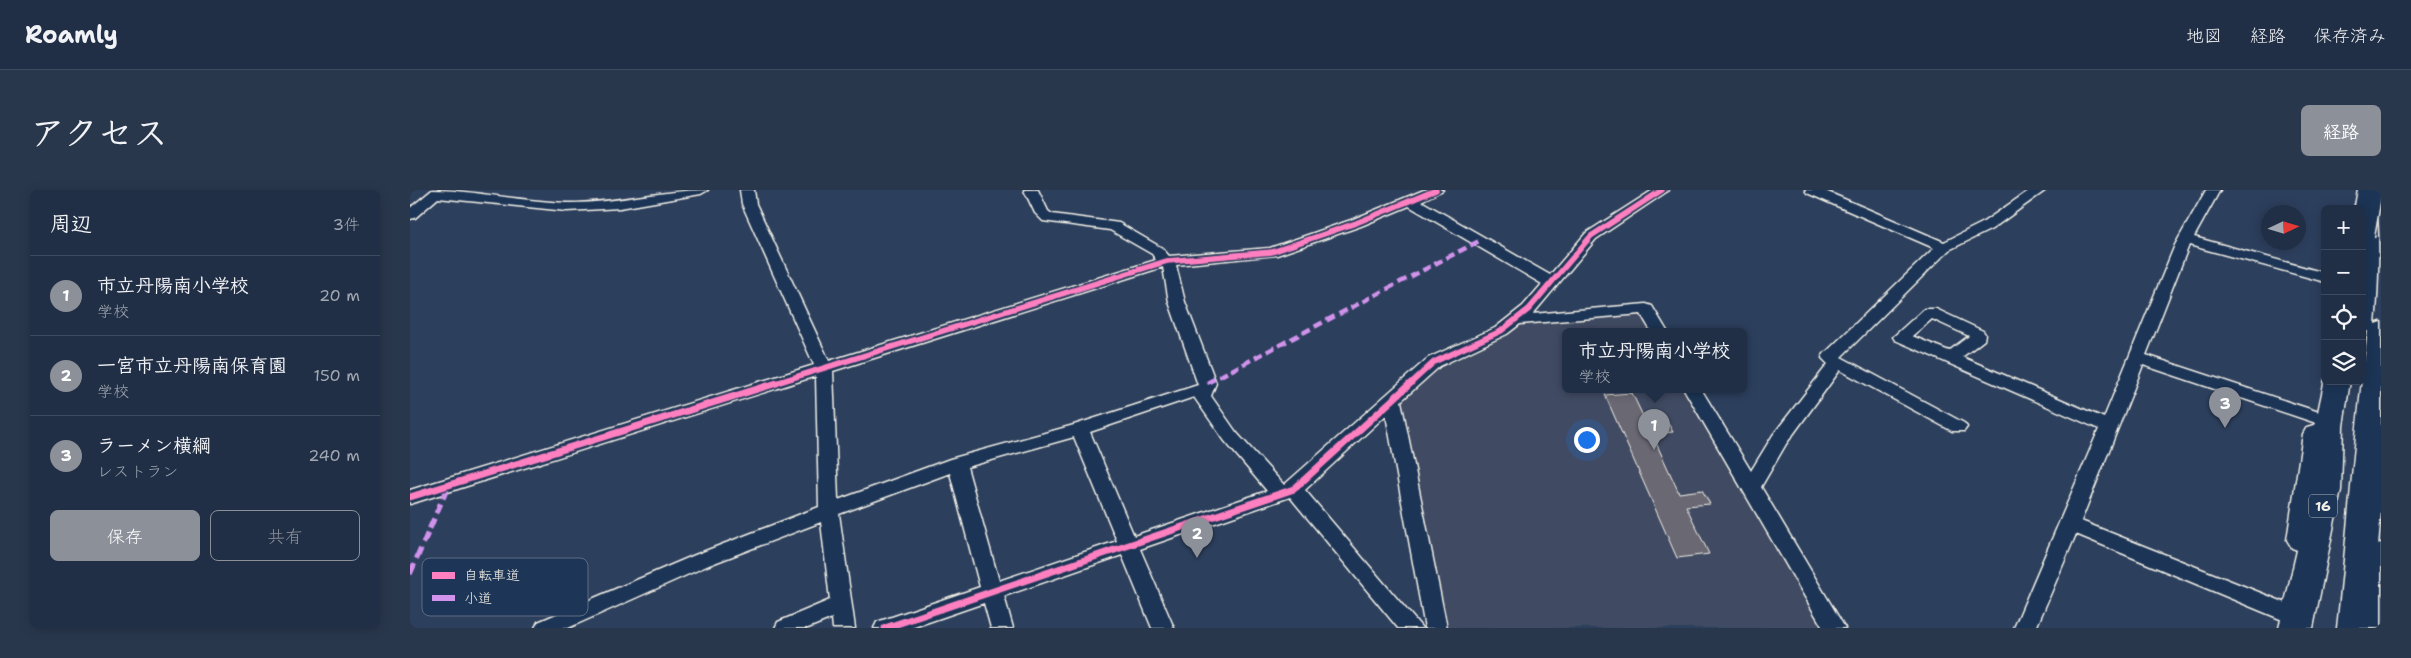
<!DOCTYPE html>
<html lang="ja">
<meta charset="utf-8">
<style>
body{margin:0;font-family:"Shantell Sans","Klee One",sans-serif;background:#29374d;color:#f1f3f6}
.controls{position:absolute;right:15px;top:15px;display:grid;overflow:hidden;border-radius:8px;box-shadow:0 2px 12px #0003}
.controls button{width:45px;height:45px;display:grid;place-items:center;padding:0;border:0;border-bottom:1px solid #3e4a5f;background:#212f46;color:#f1f3f6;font:25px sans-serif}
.compass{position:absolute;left:1851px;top:15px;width:45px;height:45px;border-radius:50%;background:#212f46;box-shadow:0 2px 12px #0003;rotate:86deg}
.you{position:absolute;left:1176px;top:249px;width:18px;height:18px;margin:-12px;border:4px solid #fff;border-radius:50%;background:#1a73e8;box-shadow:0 0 0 8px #1a73e833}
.badge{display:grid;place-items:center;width:32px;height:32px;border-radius:50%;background:#8c9099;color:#fff;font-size:16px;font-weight:700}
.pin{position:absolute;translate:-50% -41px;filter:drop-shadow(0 1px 2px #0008)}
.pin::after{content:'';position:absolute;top:26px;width:18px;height:15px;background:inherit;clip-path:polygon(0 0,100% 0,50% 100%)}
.popup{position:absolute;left:1152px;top:138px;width:185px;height:65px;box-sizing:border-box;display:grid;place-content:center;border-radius:8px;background:#212f46;filter:drop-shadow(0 1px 4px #0005);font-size:16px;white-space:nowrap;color:#a2a9b3}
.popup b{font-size:19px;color:#f1f3f6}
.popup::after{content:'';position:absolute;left:50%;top:100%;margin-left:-10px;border:10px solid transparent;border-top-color:#212f46}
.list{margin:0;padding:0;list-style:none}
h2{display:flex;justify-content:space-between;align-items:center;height:65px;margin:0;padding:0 20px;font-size:21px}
h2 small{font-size:16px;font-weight:400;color:#a2a9b3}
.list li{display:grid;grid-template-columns:32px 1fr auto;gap:15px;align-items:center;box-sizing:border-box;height:80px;padding:0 20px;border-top:1px solid #3e4a5f}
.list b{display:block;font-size:19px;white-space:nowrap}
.list p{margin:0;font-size:16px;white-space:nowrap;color:#a2a9b3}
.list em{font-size:16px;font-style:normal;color:#a2a9b3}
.actions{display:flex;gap:10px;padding:15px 20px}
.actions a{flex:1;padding:11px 0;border:1px solid #8c9099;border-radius:8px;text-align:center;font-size:18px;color:#8c9099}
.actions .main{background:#8c9099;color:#fff}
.icon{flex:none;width:28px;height:28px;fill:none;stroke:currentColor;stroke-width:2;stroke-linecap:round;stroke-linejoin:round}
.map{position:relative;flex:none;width:1971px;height:438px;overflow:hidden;border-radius:8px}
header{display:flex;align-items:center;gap:30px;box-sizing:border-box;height:70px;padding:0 25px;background:#212f46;border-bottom:1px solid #3e4a5f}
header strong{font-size:24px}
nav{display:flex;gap:28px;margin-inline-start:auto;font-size:18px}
.intro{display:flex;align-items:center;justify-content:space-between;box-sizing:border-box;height:120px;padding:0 30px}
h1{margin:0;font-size:35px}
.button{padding:12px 22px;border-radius:8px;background:#8c9099;color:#fff;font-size:18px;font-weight:700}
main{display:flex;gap:30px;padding:0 30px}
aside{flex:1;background:#212f46;border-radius:8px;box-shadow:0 2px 12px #0003}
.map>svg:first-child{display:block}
</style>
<header>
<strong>Roamly</strong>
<nav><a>地図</a><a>経路</a><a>保存済み</a></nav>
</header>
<div class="intro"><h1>アクセス</h1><a class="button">経路</a></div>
<main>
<aside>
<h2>周辺<small>3件</small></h2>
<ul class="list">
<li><span class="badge">1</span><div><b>市立丹陽南小学校</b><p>学校</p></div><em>20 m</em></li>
<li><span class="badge">2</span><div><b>一宮市立丹陽南保育園</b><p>学校</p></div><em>150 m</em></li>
<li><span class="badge">3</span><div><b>ラーメン横綱</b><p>レストラン</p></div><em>240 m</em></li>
</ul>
<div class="actions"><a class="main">保存</a><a>共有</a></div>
</aside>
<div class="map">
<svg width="1971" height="438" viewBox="0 0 1971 438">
<rect width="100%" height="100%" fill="#2c3f5d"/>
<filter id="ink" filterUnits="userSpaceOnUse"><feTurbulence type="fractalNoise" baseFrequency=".02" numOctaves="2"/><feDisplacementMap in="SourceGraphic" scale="10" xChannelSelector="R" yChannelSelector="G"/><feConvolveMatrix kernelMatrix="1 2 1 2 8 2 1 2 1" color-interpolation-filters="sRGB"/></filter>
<g filter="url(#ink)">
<path fill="#3f4b64" d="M 1232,124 L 1242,141 L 1155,141 L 1155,199 L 1276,199 L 1379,372 L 1414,438 L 1038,438 L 991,212 L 1035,172 L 1110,133 Z"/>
<path fill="#6a6873" stroke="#f4f1e8" d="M 1222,203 L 1233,226 L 1253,224 L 1263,242 L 1242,244 L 1269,303 L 1292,300 L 1300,314 L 1276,316 L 1299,364 L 1267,368 L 1195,205 Z"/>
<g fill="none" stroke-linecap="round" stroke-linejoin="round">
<defs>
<path id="minor" d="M 22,0 C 64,0 112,12 157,13 C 205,14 250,0 298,0 L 291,4 L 210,18 L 157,21 L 28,8 L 5,28 L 0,29 L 0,18 Z
M 330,0 L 344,0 L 346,14 L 419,171 L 746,70 L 742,64 L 700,40 L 633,31 L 625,23 L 614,0 L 628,0 L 638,21 L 642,24 L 709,33 L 752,58 L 759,66 L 860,58 L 941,30 L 1014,0 L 1033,0 L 1011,11 L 1140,85 L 1176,43 L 1243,0 L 1259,0 L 1186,49 L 1123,124 L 1236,114 L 1242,116 L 1257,141 L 1241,141 L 1231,124 L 1110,134 L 1097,144 L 1030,176 L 991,211 L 1037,438 L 1015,438 L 976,225 L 895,300 L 1012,438 L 988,438 L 880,307 L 730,359 L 764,438 L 742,438 L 712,365 L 594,406 L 603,438 L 581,438 L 574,413 L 501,438 L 464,438 L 467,432 L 570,397 L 540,283 L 429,324 L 445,438 L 423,438 L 422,428 L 398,438 L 365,438 L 368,432 L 420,410 L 411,332 L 299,375 L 158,438 L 125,438 L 128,432 L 285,365 L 409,317 L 406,186 L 0,314 L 0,300 L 404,175 L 332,14 ZM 999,16 L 1132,94 L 1113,116 L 1085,138 L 1018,168 L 874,295 L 826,242 L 801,206 L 806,193 L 775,112 L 766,75 L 867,65 L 951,36 ZM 753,77 L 759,112 L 788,195 L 664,235 L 540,269 L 428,310 L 423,181 ZM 784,207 L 814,250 L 857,301 L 724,346 L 680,242 ZM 664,247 L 707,351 L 589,391 L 557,277 Z
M 1395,0 L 1413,0 L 1534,52 L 1572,33 L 1620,0 L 1636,0 L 1582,39 L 1539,60 L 1431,167 L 1554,233 L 1557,237 L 1554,241 L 1542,241 L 1430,180 L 1376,254 L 1351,297 L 1435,438 L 1413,438 L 1274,199 L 1291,199 L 1341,281 L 1363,245 L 1418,174 L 1412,168 L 1414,164 L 1524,58 L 1397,3 Z
M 1796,0 L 1810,0 L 1784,47 L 1915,83 L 1915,92 L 1779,55 L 1736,165 L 1915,224 L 1918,228 L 1915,232 L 1903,232 L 1733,175 L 1671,331 L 1891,419 L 1894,425 L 1891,431 L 1883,434 L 1875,431 L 1666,344 L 1626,438 L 1604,438 L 1689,239 L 1485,150 L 1483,147 L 1514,119 L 1526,119 L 1573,141 L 1575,144 L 1574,150 L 1552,167 L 1694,228 L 1765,55 ZM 1522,129 L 1559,146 L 1539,161 L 1502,146 Z"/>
<path id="trunk" d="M 1907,234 L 1917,237 L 1921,244 L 1909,350 L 1904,358 L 1893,362 L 1882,358 L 1877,350 L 1893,244 L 1897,237 Z
M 1971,353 L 1971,438 L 1949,438 L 1955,365 L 1960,356 Z"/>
<path id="motorway" d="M 1956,8 L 1964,9 C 1971,34 1968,104 1965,134 L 1971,132 L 1971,321 L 1961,438 L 1927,438 C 1938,339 1945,239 1958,141 L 1952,142 L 1952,19 L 1947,19 L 1945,14 L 1948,9 Z
M 1915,189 L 1915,191 L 1940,191 L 1933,236 L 1931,300 L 1903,438 L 1869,438 L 1901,300 L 1905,236 Z"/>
</defs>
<use href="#minor" stroke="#f4f1e8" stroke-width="3"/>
<use href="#trunk" stroke="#f4f1e8" stroke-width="3"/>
<use href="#motorway" stroke="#f4f1e8" stroke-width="3"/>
<use href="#minor" fill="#1d3557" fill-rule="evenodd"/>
<use href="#trunk" fill="#1d3557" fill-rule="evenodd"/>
<use href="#motorway" fill="#1d3557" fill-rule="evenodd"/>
<defs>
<path id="motorway-bridge" d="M 1952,46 L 1960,0"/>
</defs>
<use href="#motorway-bridge" stroke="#f4f1e8" stroke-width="27" stroke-linecap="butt"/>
<use href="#motorway-bridge" stroke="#1d3557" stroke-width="24"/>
<path stroke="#d193ec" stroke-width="4.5" stroke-dasharray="9 4.5" stroke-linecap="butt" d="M 797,193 L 1069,51"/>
<path stroke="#d193ec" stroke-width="5.5" stroke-dasharray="11 5.5" stroke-linecap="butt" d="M 0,384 L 39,294"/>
<defs>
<path id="cycleway-far1" d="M 363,194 L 757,71 L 862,62 L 946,33 L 1026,0
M 1000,194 L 1024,172 L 1091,141 L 1119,119 L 1181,46 L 1252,0"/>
<path id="cycleway" d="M 0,307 L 367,193
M 475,438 L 884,299 L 1001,193"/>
</defs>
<use href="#cycleway-far1" stroke="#1d3557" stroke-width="8"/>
<use href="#cycleway" stroke="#1d3557" stroke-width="10"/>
<use href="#cycleway-far1" stroke="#ff80c0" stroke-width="5.5"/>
<use href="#cycleway" stroke="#ff80c0" stroke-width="7"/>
</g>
</g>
<g text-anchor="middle" stroke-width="4.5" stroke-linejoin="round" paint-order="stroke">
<rect fill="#1d3557" stroke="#b4b9bc" stroke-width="1" x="1899" y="304.5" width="28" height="23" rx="4"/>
<g font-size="14" font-weight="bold" fill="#f4f1e8">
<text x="1913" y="321">16</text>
</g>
</g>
<rect x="12" y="368" width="166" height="58" rx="8" fill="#1d3557" stroke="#5e6d82" stroke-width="1"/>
<rect x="22" y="382" width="23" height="7" fill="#ff80c0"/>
<rect x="22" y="405" width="23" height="6" fill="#d193ec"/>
<g font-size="14" fill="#f4f1e8">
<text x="54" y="390">自転車道</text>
<text x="54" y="413">小道</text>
</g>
</svg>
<div class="controls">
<button>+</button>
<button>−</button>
<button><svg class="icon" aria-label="locate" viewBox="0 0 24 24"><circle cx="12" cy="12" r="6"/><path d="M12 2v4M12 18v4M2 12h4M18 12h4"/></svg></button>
<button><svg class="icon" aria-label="layers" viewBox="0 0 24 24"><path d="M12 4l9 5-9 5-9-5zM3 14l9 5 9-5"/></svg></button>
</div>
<svg class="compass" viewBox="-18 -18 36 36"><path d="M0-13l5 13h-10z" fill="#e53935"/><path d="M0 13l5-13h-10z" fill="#a2a9b3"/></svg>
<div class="you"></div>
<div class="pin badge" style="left:1244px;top:260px">1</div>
<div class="popup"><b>市立丹陽南小学校</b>学校</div>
<div class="pin badge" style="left:787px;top:368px">2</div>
<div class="pin badge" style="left:1815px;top:238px">3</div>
</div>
</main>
